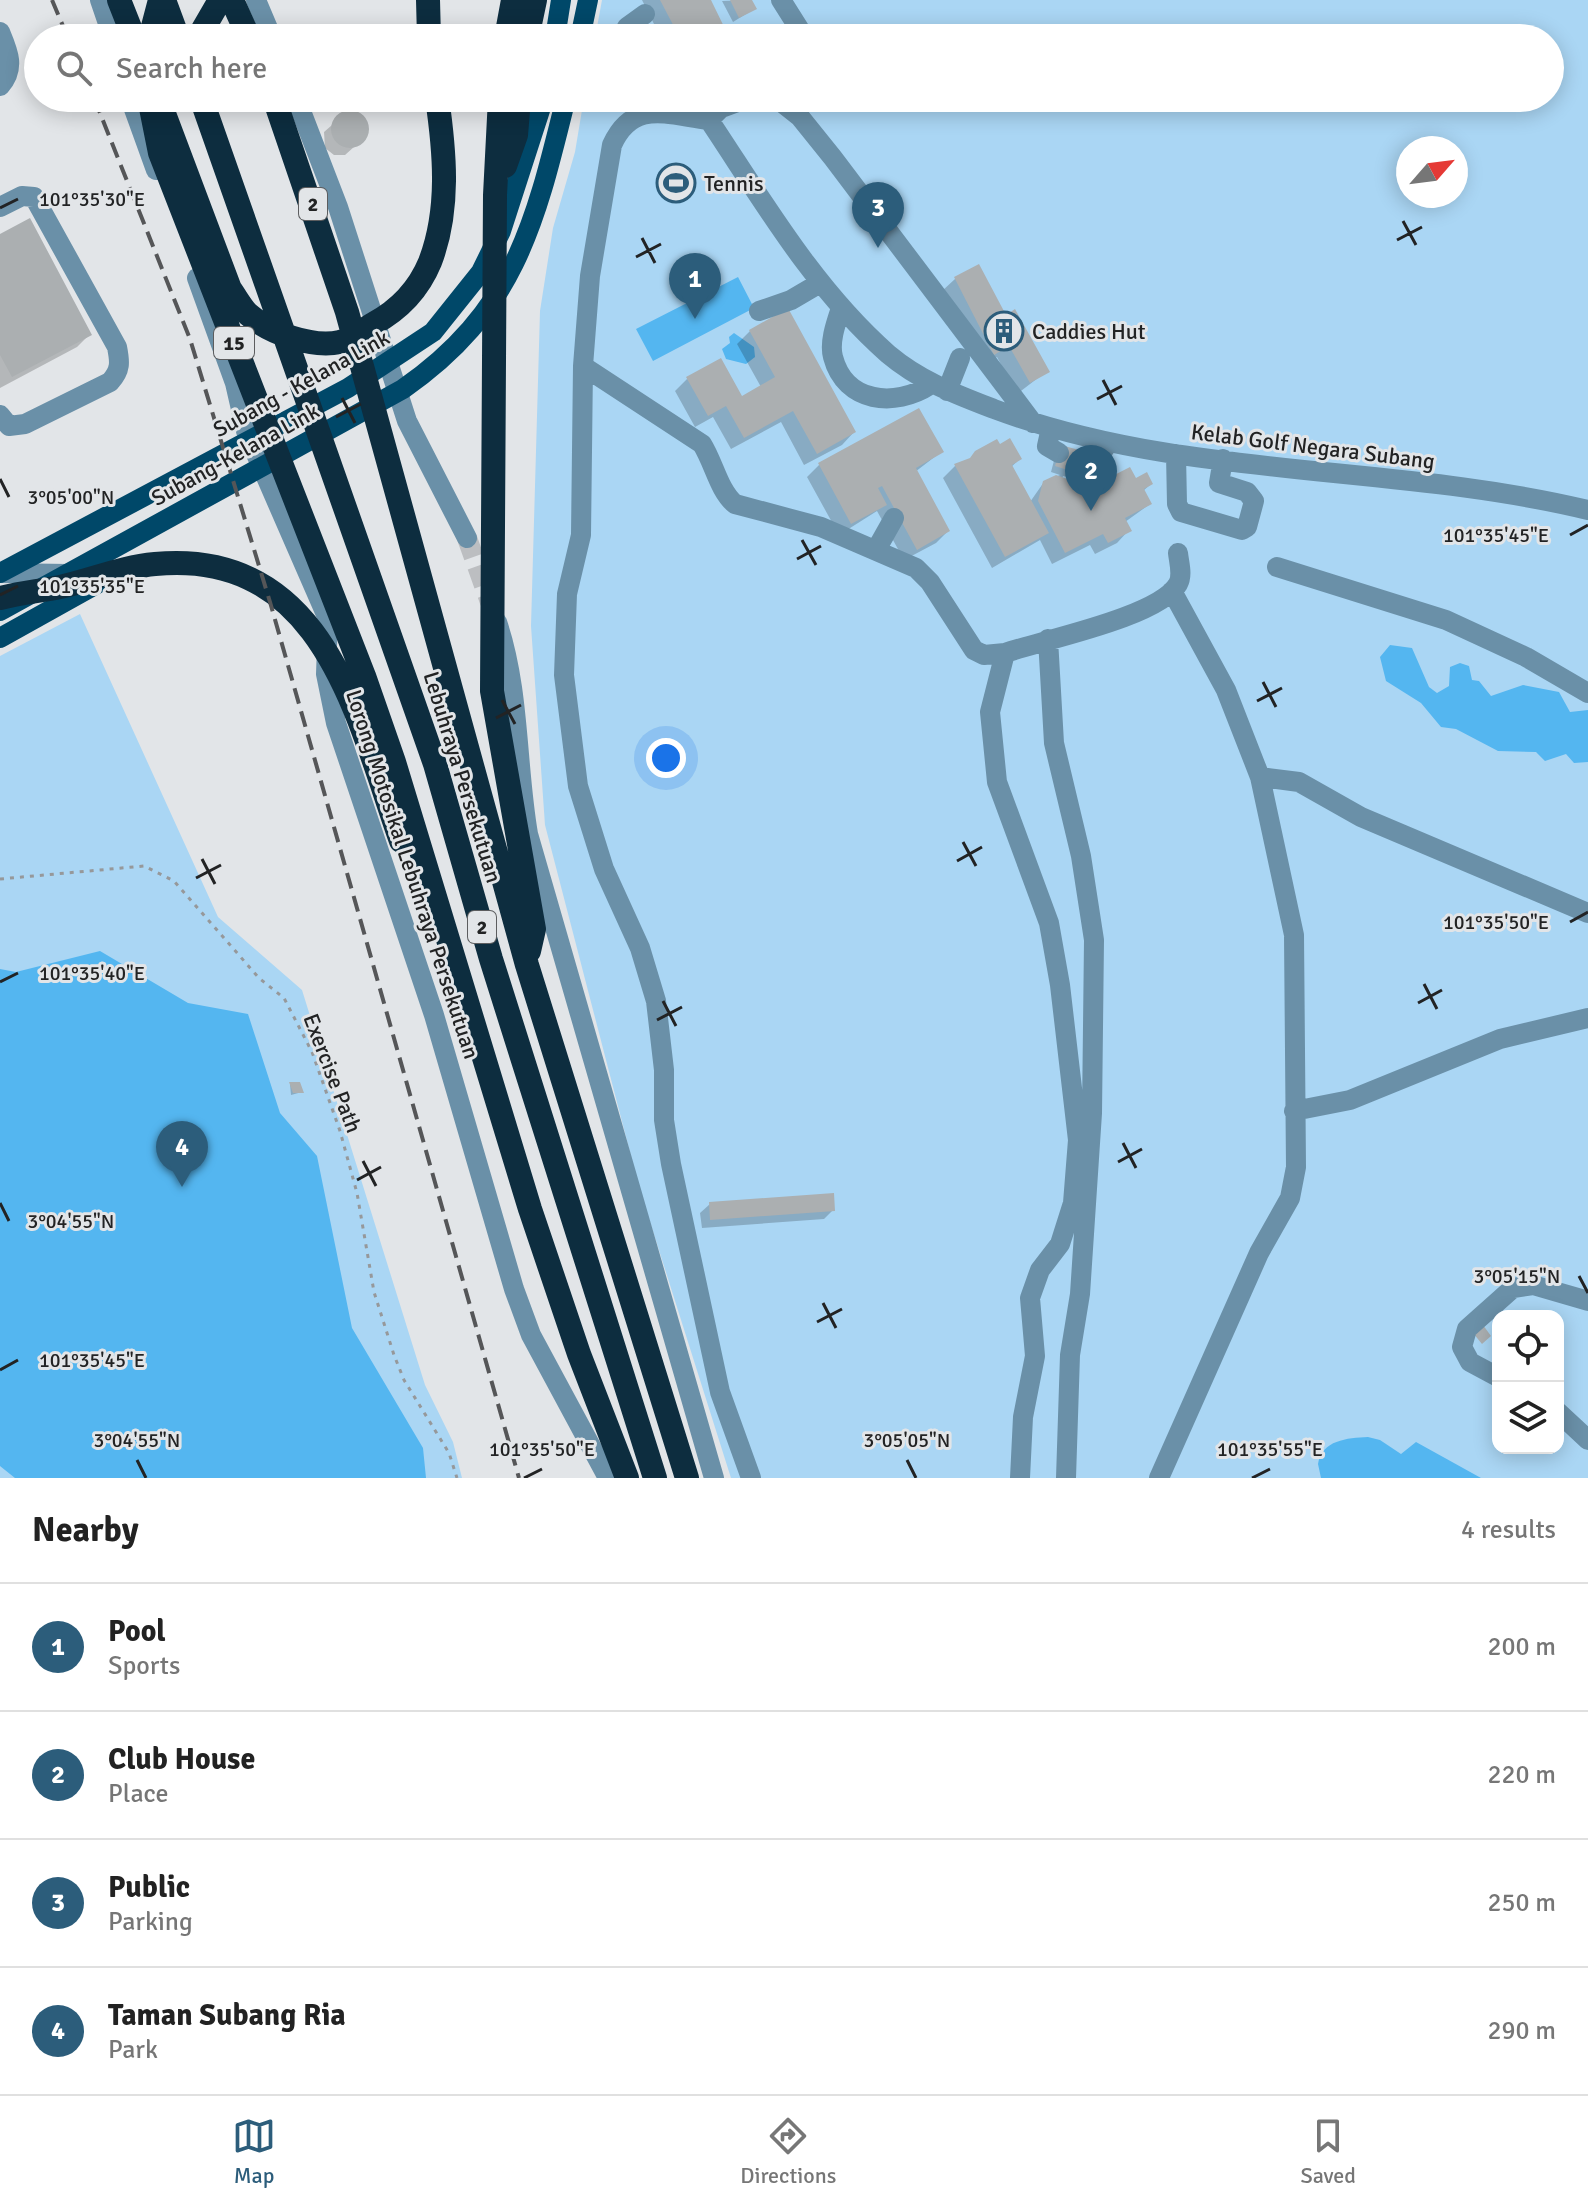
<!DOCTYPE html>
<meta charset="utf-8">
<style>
body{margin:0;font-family:Signika,sans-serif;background:#f2f2f2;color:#222}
.controls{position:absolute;right:24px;bottom:24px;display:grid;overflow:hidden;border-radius:16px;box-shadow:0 4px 20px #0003}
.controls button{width:72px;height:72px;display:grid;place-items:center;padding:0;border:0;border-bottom:2px solid #e0e0e0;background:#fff;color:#222;font:40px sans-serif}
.compass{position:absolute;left:1396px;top:136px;width:72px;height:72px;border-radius:50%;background:#fff;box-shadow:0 4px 20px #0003;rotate:62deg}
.you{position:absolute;left:666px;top:758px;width:28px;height:28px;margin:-20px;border:6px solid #fff;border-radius:50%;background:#1a73e8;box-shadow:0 0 0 12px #1a73e833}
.badge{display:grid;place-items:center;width:52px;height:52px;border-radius:50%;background:#2c5d7b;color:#fff;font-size:26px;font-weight:700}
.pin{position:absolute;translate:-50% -66px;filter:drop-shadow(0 2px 4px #0008)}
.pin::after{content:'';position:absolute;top:42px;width:28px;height:24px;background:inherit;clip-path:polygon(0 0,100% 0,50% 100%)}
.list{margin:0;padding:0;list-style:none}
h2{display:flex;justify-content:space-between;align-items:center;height:104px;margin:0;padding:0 32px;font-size:34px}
h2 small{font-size:26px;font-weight:400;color:#767676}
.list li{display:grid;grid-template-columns:52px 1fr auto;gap:24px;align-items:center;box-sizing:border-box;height:128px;padding:0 32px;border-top:2px solid #e0e0e0}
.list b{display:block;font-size:30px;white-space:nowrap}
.list p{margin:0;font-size:26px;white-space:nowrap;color:#767676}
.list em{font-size:26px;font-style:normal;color:#767676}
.icon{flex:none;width:44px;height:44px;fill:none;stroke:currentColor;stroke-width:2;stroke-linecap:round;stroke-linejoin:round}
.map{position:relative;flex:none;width:1588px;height:1478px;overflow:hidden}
.search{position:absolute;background:#fff;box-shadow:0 4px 20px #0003;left:24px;right:24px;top:24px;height:88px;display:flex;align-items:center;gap:20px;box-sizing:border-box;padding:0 28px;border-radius:44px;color:#767676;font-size:30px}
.sheet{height:616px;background:#fff}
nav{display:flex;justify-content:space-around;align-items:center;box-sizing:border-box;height:112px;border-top:2px solid #e0e0e0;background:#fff;font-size:22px;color:#767676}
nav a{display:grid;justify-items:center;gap:4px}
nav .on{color:#2c5d7b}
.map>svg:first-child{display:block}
</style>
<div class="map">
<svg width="1588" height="1478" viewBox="0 0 1588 1478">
<rect width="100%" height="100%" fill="#e2e5e8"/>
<path fill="#aad6f4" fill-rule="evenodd" d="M 602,0 L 1588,0 L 1588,1478 L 731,1478 L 639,1187 L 545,825 L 531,626 L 540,311 L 553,228 L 575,152 L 584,98 L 1550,98 L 1550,38 L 595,38 ZM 1408,148 L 1456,148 L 1456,196 L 1408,196 ZM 1498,1316 L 1558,1316 L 1558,1448 L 1498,1448 Z
M 80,614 L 218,917 L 302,990 L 425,1385 L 453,1442 L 462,1478 L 0,1478 L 0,656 Z"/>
<path fill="#54b6f0" d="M 738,277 L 754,308 L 653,361 L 636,329 Z
M 734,333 L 754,347 L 755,357 L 746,364 L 726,359 L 722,349 L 730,343 L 729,337 Z
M 1390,645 L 1412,648 L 1429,687 L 1437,693 L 1449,686 L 1450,667 L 1460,663 L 1469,666 L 1472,680 L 1479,681 L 1491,696 L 1523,685 L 1559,692 L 1570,712 L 1588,710 L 1588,762 L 1574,763 L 1566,754 L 1545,761 L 1536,752 L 1498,751 L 1456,729 L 1441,727 L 1421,703 L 1386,681 L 1380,657 Z
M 100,951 L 188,1003 L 248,1014 L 280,1113 L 317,1156 L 352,1328 L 423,1448 L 426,1478 L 15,1478 L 0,1466 L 0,969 L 16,972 Z
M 1368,1437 L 1380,1440 L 1401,1454 L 1416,1442 L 1481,1478 L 1321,1478 L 1318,1464 C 1322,1440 1347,1438 1368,1437 Z"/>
<path fill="#0003" d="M 642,0 L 709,0 L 727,36 L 661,38 Z
M 750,0 L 754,9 L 733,22 L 722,1 Z
M 347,112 L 358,113 L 367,127 L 364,138 L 345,155 L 334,155 L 325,148 L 324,132 Z
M 0,236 L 89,335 L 77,347 L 0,388 Z
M 978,267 L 1005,317 L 1047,371 L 1017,394 L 997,357 L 981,366 L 942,291 L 955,279 Z
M 750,331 L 854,432 L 842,445 L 804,465 L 781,422 L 731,449 L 713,417 L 695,427 L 675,391 L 687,379 L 741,398 L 761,387 L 737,344 Z
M 941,452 L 915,472 L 948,531 L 936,543 L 904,560 L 877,511 L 839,535 L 807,477 L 819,465 Z
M 1056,453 L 1078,473 L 1073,478 L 1063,476 L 1062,479 L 1080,495 L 1135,480 L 1151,484 L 1143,491 L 1150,504 L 1125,522 L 1129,530 L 1117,543 L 1095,554 L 1090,545 L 1052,564 L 1040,540 L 992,568 L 943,478 L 955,466 L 967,461 L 1020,459 L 1011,467 L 1030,502 L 1044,482 L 1060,475 L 1051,472 Z
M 290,1084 L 302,1092 L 291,1095 Z
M 710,1204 L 833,1210 L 824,1219 L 702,1228 L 700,1213 Z"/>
<path fill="#abafb1" d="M 660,0 L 711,0 L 729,37 L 680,38 Z
M 730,0 L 752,0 L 757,9 L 739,18 Z
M331 129a19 19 0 1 1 38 0a19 19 0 1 1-38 0Z
M 30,218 L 92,335 L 12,377 L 0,355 L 0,234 Z
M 979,264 L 1006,315 L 1015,309 L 1050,372 L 1030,383 L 1009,346 L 994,355 L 954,277 Z
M 788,308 L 856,432 L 817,454 L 793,411 L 744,438 L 726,406 L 708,416 L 686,377 L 721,358 L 742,396 L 775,377 L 749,330 Z
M 919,408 L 944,452 L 916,468 L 950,531 L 917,550 L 882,486 L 878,488 L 887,505 L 851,524 L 818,463 Z
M 1010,438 L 1022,459 L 1012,465 L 1049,533 L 1005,557 L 954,464 L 970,458 L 975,451 L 997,439 L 1000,444 Z
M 1061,445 L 1086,452 L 1080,474 L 1055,466 Z
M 1130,467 L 1136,478 L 1147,472 L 1153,484 L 1144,489 L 1152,504 L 1125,518 L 1132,531 L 1108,543 L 1103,534 L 1065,553 L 1038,501 L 1043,481 L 1056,475 L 1076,482 L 1081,492 Z
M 289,1082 L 300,1082 L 304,1093 L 293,1093 Z
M 834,1193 L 835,1211 L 710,1220 L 709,1202 Z
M 1483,1325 L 1491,1336 L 1482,1344 L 1473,1333 Z"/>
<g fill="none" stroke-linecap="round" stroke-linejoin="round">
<path stroke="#bcbec1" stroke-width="20" stroke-dasharray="20 10" stroke-linecap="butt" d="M 467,538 L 490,602"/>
<path stroke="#96989a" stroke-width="3" stroke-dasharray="4 6" stroke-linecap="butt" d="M 0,879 L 144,866 L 174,881 L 259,978 L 284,998 L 312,1052 L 340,1131 L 357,1193 L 374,1292 L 394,1355 L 404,1380 L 449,1453 L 457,1478"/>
<path stroke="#6a90a8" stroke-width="20" d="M 100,0 L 113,38
M 256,0 L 272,38
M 781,0 L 805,38
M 0,32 C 8,51 16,68 0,86
M 623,38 L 627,27 L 645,14
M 130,98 L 156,170
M 296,98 L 338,207 L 407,421 L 467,538
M 776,98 L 800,117 L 833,158 L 1033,423
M 709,120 L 721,108 L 748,98
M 0,207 L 22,196 L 34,197 L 117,347 C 120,362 121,370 110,382 L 25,424 L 9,426 L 0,415
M 197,278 L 235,383 L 246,431 L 328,619 L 326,674 L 336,723 L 434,1015 L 514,1289 L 531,1335 L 608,1478
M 841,308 C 836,323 829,342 833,357 C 845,403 895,408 930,385
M 759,311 L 791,300 L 820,283
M 583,366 L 702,444 C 714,463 719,491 735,504 L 821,527 L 916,568 L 930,582 L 974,650 L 984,655 L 1005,653 C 1043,640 1159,617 1178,584 C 1183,575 1179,563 1178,553
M 947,391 L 960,358
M 1051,428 L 1047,446 L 1059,453
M 1176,454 L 1177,504 L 1181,512 L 1242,530 L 1247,527 L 1254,501 L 1247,492 L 1219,483 L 1223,459
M 1084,460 L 1099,458 L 1107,444
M 876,550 L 894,518
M 1277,567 L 1446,620 L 1526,657 L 1588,693
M 0,573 L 69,574
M 497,622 C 520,690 516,764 528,834 L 714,1478
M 1048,639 L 1054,743 L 1081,856 L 1094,940 L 1092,1113 L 1080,1294 L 1070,1355 L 1066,1478
M 1005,653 L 990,712 L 997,782 L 1049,923 L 1060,985 L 1078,1140 L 1073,1203 L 1060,1244 L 1040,1270 L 1030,1298 L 1035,1356 L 1023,1417 L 1020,1478
M 1260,777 L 1299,782 L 1361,817 L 1588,913
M 1294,1111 L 1350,1100 L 1500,1039 L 1588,1018
M 1498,1377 L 1470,1362 L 1462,1347 L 1467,1329 L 1513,1288 L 1533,1285 L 1588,1301
M 1558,1412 L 1588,1440
M 751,1478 L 720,1392 L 671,1164 L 664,1120 L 664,1070 L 656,1001 L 640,948 L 604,869 L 578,786 L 564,675 L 567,594 L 581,535 L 583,366 L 590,276 L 612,145 C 633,99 667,115 709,120 C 763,201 814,289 888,354 C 920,381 955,394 994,409 C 1184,480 1393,463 1588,510
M 1159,1478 L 1259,1253 L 1290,1198 L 1296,1167 L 1294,935 L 1260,777 L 1226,690 L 1172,591"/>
<path stroke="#004869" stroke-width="20" d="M 555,38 L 561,0
M 580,38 L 588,0
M 0,573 L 348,388 L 433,332 L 481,272 L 501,231 L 544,98
M 0,611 L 403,389 C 515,311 535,224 566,98
M 0,638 L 104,580"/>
<path stroke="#0d2d3f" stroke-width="24" d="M 119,0 L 134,38
M 164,0 L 178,38
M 232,0 L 249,38
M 428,0 L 429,38
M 150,38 L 160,0
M 198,38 L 220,0
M 506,38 L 513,0
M 527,38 L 535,0
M 149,98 L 160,153 L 364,676 L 394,762 L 530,1209 L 579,1354 L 627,1478
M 201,98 L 435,764 L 491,959 L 655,1478
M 274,98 L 347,312 L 527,965 L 687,1478
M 500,98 L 495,195 L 492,691 L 534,929 L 529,951
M 163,111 L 230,289 C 236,297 241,307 248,314 C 269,333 312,348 340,342 C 351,339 363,330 373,324 C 399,310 418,291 430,262 C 450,210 445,153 437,98
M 505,166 L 516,135 L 519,98
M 0,598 C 20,593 40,591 60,587 C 92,580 122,567 155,564 C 324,548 357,717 401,841"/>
<path stroke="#555658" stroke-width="4" stroke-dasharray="16 8" stroke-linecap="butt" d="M 52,0 L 68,38
M 94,98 L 190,339 L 270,602 L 519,1478"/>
</g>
<path fill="none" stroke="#222324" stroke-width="3" d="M 0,208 L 18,199M 1403,221 L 1416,245M 642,238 L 655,263M 1397,240 L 1422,227M 636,257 L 661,244M 1103,380 L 1116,405M 342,398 L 355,423M 1097,399 L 1122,386M 336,417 L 361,404M 0,479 L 9,497M 1570,535 L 1588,525M 802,540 L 816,565M 797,559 L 821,546M 0,595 L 18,586M 1263,682 L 1276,707M 502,700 L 515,724M 1257,701 L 1282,688M 496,718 L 521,705M 963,842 L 976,866M 202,859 L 215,884M 957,861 L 982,847M 196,878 L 221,865M 1570,922 L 1588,912M 0,982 L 18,973M 1424,984 L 1437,1009M 663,1001 L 676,1026M 1418,1003 L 1442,990M 657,1020 L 682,1007M 1123,1143 L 1136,1168M 363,1161 L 376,1186M 1118,1162 L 1142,1149M 357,1180 L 381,1167M 0,1203 L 9,1221M 1579,1276 L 1588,1293M 823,1303 L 836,1328M 817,1322 L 842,1309M 0,1370 L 18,1360M 137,1460 L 146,1478M 907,1460 L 916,1478M 524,1478 L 542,1469M 1252,1478 L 1270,1469"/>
<defs>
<symbol id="stadium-ring" viewBox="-11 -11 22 22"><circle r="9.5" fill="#e2e5e8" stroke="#2c5d7b" stroke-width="1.5"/><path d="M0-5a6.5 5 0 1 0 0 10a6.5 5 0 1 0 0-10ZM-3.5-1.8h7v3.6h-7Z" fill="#2c5d7b"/></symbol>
<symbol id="building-ring" viewBox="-11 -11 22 22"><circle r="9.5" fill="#e2e5e8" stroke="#2c5d7b" stroke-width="1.5"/><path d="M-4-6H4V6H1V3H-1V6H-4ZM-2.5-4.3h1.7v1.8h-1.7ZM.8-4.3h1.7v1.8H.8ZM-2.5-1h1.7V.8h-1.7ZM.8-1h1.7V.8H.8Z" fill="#2c5d7b"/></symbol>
</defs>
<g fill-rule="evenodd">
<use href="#stadium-ring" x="654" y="161" width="44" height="44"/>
<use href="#building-ring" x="982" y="309" width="44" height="44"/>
</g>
<g text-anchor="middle" stroke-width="6" stroke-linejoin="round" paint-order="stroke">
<g fill="#e2e5e8" stroke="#5c5d5f" stroke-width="2">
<rect x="299" y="188" width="28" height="32" rx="6"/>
<rect x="214" y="327" width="40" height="32" rx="6"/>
<rect x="468" y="911" width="28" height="32" rx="6"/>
</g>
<g font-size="20" font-weight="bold" fill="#222324">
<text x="313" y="211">2</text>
<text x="234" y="350">15</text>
<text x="482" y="934">2</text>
</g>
<g font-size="22" fill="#222324" stroke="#e2e5e8" text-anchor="start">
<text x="704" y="191">Tennis</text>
<text x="1032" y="339">Caddies Hut</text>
</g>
<g font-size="22" fill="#222324" stroke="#e2e5e8">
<text transform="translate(301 383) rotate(-29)" y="8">Subang - Kelana Link</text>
<text transform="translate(1313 446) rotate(7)" y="8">Kelab Golf Negara Subang</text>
<text transform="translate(235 454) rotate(-29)" y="8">Subang-Kelana Link</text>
<text transform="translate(463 777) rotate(73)" y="8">Lebuhraya Persekutuan</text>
<text transform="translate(413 874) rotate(72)" y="8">Lorong Motosikal Lebuhraya Persekutuan</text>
<text transform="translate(333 1073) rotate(69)" y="8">Exercise Path</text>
</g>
</g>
<g font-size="20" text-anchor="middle" fill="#222324" stroke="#e2e5e8" stroke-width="6" stroke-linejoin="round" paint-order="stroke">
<text x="92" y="206">101°35'30"E</text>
<text x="71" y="504">3°05'00"N</text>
<text x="1496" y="542">101°35'45"E</text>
<text x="92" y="593">101°35'35"E</text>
<text x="1496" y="929">101°35'50"E</text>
<text x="92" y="980">101°35'40"E</text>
<text x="71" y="1228">3°04'55"N</text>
<text x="1517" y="1283">3°05'15"N</text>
<text x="92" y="1367">101°35'45"E</text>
<text x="137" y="1447">3°04'55"N</text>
<text x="907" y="1447">3°05'05"N</text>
<text x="542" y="1456">101°35'50"E</text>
<text x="1270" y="1456">101°35'55"E</text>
</g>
</svg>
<div class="controls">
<button><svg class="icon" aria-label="locate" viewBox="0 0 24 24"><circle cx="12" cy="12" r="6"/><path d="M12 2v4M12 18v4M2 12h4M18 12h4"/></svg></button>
<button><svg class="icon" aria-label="layers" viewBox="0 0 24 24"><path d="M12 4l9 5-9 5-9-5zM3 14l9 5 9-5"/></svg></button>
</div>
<svg class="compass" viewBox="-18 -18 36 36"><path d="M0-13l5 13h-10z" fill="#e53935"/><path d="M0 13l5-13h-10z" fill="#767676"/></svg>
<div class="you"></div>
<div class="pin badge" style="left:695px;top:319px">1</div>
<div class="pin badge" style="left:1091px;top:511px">2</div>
<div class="pin badge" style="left:878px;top:248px">3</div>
<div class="pin badge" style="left:182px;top:1187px">4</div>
<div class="search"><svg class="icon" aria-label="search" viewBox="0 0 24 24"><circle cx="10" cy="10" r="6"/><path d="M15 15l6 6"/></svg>Search here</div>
</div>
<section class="sheet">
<h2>Nearby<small>4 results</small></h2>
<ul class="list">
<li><span class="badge">1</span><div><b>Pool</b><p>Sports</p></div><em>200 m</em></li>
<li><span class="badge">2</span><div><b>Club House</b><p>Place</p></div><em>220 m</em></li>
<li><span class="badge">3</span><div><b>Public</b><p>Parking</p></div><em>250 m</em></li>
<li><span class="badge">4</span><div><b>Taman Subang Ria</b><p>Park</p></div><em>290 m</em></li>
</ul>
</section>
<nav>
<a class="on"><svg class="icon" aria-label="map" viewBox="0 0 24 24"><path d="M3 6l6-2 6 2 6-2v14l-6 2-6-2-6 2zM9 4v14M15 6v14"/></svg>Map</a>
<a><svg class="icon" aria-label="directions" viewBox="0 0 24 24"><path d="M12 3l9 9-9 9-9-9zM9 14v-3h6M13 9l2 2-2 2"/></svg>Directions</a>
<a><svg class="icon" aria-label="saved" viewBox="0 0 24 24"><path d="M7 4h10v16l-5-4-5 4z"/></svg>Saved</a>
</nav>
